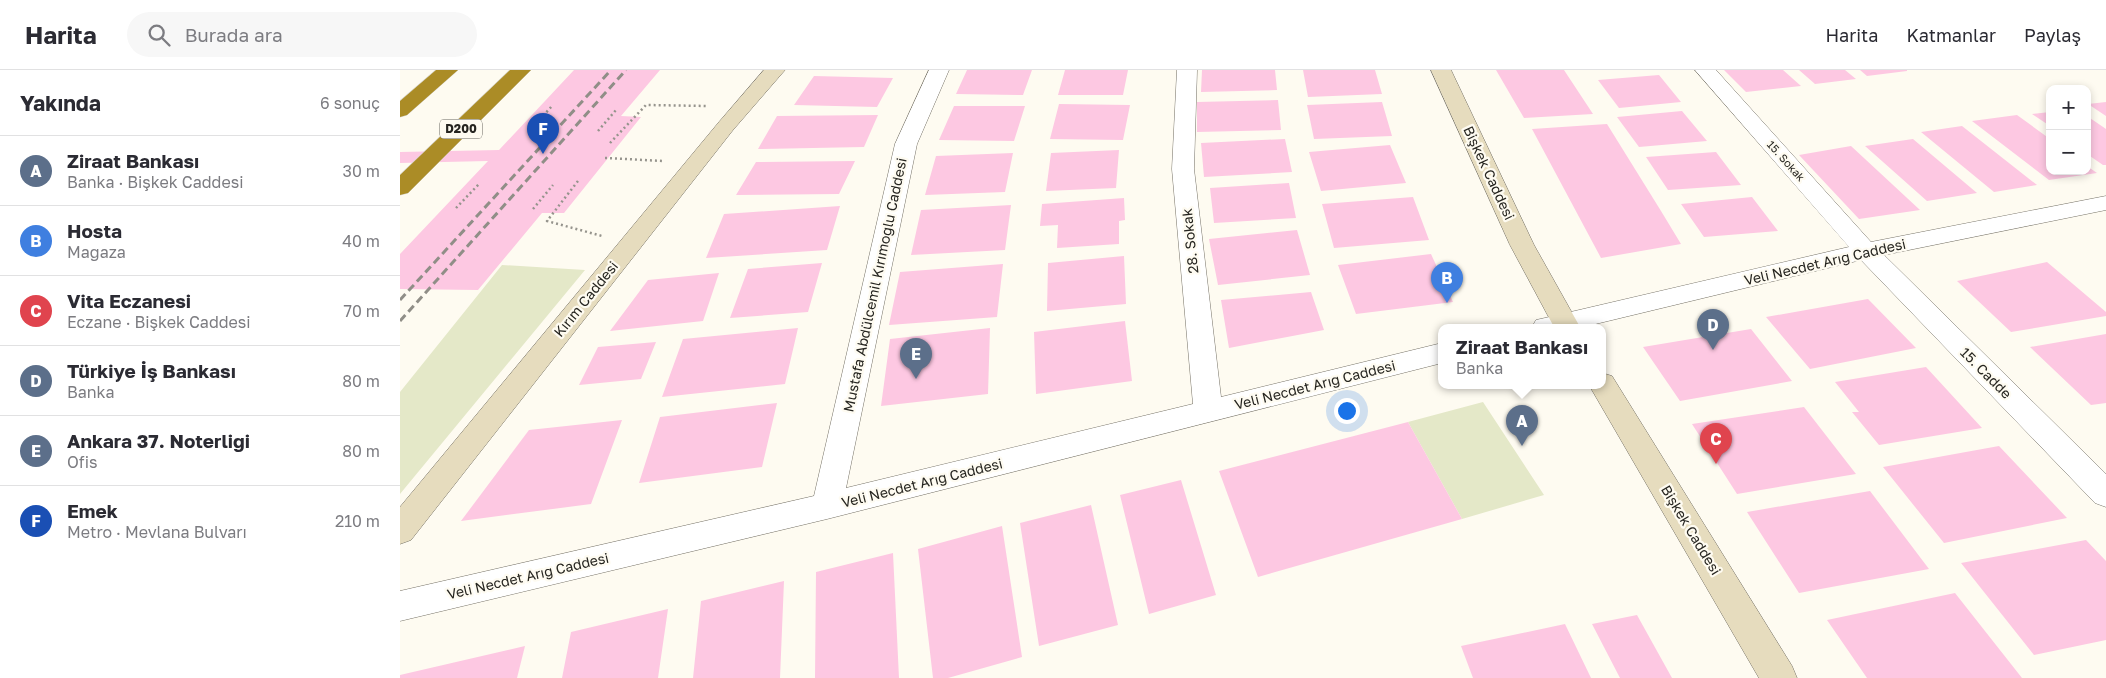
<!DOCTYPE html>
<html lang="tr">
<meta charset="utf-8">
<style>
body{margin:0;font-family:"Golos Text",sans-serif;background:#f7f7f7;color:#2b2b33}
.controls{position:absolute;right:15px;top:15px;display:grid;overflow:hidden;border-radius:10px;box-shadow:0 2px 8px #0003}
.controls button{width:45px;height:45px;display:grid;place-items:center;padding:0;border:0;border-bottom:1px solid #e1e1e2;background:#fff;color:#2b2b33;font:25px sans-serif}
.you{position:absolute;left:946px;top:340px;width:18px;height:18px;margin:-12px;border:4px solid #fff;border-radius:50%;background:#1a73e8;box-shadow:0 0 0 8px #1a73e833}
.badge{display:grid;place-items:center;width:32px;height:32px;border-radius:50%;background:#0b8043;color:#fff;font-size:16px;font-weight:700}
.pin{position:absolute;translate:-50% -41px;filter:drop-shadow(0 1px 2px #0008)}
.pin::after{content:'';position:absolute;top:26px;width:18px;height:15px;background:inherit;clip-path:polygon(0 0,100% 0,50% 100%)}
.popup{position:absolute;left:1038px;top:254px;width:168px;height:65px;box-sizing:border-box;display:grid;place-content:center;border-radius:10px;background:#fff;filter:drop-shadow(0 1px 4px #0005);font-size:16px;white-space:nowrap;color:#7c7c81}
.popup b{font-size:19px;color:#2b2b33}
.popup::after{content:'';position:absolute;left:50%;top:100%;margin-left:-10px;border:10px solid transparent;border-top-color:#fff}
.list{margin:0;padding:0;list-style:none}
h2{display:flex;justify-content:space-between;align-items:center;height:65px;margin:0;padding:0 20px;font-size:21px}
h2 small{font-size:16px;font-weight:400;color:#7c7c81}
.list li{display:grid;grid-template-columns:32px 1fr auto;gap:15px;align-items:center;box-sizing:border-box;height:70px;padding:0 20px;border-top:1px solid #e1e1e2}
.list b{display:block;font-size:19px;white-space:nowrap}
.list p{margin:0;font-size:16px;white-space:nowrap;color:#7c7c81}
.list em{font-size:16px;font-style:normal;color:#7c7c81}
.icon{flex:none;width:28px;height:28px;fill:none;stroke:currentColor;stroke-width:2;stroke-linecap:round;stroke-linejoin:round}
.map{position:relative;flex:none;width:1706px;height:608px;overflow:hidden}
header{display:flex;align-items:center;gap:30px;box-sizing:border-box;height:70px;padding:0 25px;background:#fff;border-bottom:1px solid #e1e1e2}
header strong{font-size:24px}
nav{display:flex;gap:28px;margin-inline-start:auto;font-size:18px}
.search{width:350px;height:45px;background:#f7f7f7;display:flex;align-items:center;gap:12px;box-sizing:border-box;padding:0 18px;border-radius:28px;color:#7c7c81;font-size:19px}
main{display:flex}
aside{flex:1;background:#fff}
.map>svg:first-child{display:block}
</style>
<header>
<strong>Harita</strong>
<div class="search"><svg class="icon" aria-label="search" viewBox="0 0 24 24"><circle cx="10" cy="10" r="6"/><path d="M15 15l6 6"/></svg>Burada ara</div>
<nav><a>Harita</a><a>Katmanlar</a><a>Paylaş</a></nav>
</header>
<main>
<aside>
<h2>Yakında<small>6 sonuç</small></h2>
<ul class="list">
<li><span class="badge" style="background:#5c6f8a">A</span><div><b>Ziraat Bankası</b><p>Banka · Bişkek Caddesi</p></div><em>30 m</em></li>
<li><span class="badge" style="background:#3f7fe0">B</span><div><b>Hosta</b><p>Mağaza</p></div><em>40 m</em></li>
<li><span class="badge" style="background:#e0444e">C</span><div><b>Vita Eczanesi</b><p>Eczane · Bişkek Caddesi</p></div><em>70 m</em></li>
<li><span class="badge" style="background:#5c6f8a">D</span><div><b>Türkiye İş Bankası</b><p>Banka</p></div><em>80 m</em></li>
<li><span class="badge" style="background:#5c6f8a">E</span><div><b>Ankara 37. Noterliği</b><p>Ofis</p></div><em>80 m</em></li>
<li><span class="badge" style="background:#1a4fb4">F</span><div><b>Emek</b><p>Metro · Mevlana Bulvarı</p></div><em>210 m</em></li>
</ul>
</aside>
<div class="map">
<svg width="1706" height="608" viewBox="0 0 1706 608">
<rect width="100%" height="100%" fill="#fefbf1"/>
<path fill="#e4e8c8" d="M 102,195 L 185,200 L 0,424 L 0,322 Z
M 1083,332 L 1144,425 L 1062,449 L 1008,352 Z"/>
<path fill="#fdc8e2" d="M 174,0 L 260,0 L 221,46 L 241,47 L 164,143 L 142,143 L 78,220 L 0,219 L 0,184 L 88,91 L 0,93 L 0,82 L 99,80 Z
M 567,0 L 632,0 L 623,25 L 556,24 Z
M 665,0 L 728,0 L 723,25 L 658,25 Z
M 802,0 L 875,0 L 877,20 L 801,22 Z
M 903,0 L 975,0 L 982,24 L 908,27 Z
M 1096,0 L 1164,0 L 1193,44 L 1124,48 Z
M 1324,0 L 1383,0 L 1401,16 L 1346,22 Z
M 1399,0 L 1445,0 L 1456,9 L 1415,14 Z
M 1460,0 L 1507,0 L 1507,1 L 1467,6 Z
M 1259,5 L 1281,32 L 1219,38 L 1198,10 Z
M 414,6 L 493,8 L 477,37 L 394,35 Z
M 878,30 L 881,60 L 797,62 L 797,32 Z
M 982,32 L 992,66 L 914,69 L 907,35 Z
M 1706,32 L 1706,46 L 1688,34 Z
M 659,34 L 730,35 L 723,70 L 650,69 Z
M 554,36 L 625,36 L 614,71 L 539,70 Z
M 1282,41 L 1307,71 L 1239,77 L 1217,47 Z
M 1650,42 L 1650,56 L 1632,44 Z
M 478,45 L 464,77 L 358,79 L 377,46 Z
M 1617,45 L 1650,69 L 1650,101 L 1687,101 L 1687,96 L 1697,103 L 1649,110 L 1572,51 Z
M 1687,46 L 1706,59 L 1706,95 L 1703,95 L 1687,84 Z
M 1207,54 L 1261,141 L 1281,174 L 1201,188 L 1132,59 Z
M 1562,56 L 1637,115 L 1594,122 L 1521,62 Z
M 885,69 L 892,102 L 804,107 L 801,73 Z
M 1513,69 L 1577,123 L 1527,131 L 1465,76 Z
M 990,75 L 1006,113 L 921,121 L 909,82 Z
M 1451,76 L 1520,140 L 1459,149 L 1399,85 Z
M 719,80 L 716,118 L 646,121 L 651,83 Z
M 1316,82 L 1341,115 L 1268,120 L 1246,87 Z
M 613,83 L 605,122 L 525,125 L 536,86 Z
M 455,91 L 439,124 L 336,125 L 356,92 Z
M 889,113 L 896,148 L 814,153 L 810,118 Z
M 1013,127 L 1029,170 L 934,178 L 922,134 Z
M 1352,127 L 1378,161 L 1304,167 L 1281,134 Z
M 724,128 L 725,150 L 719,151 L 719,174 L 657,178 L 658,155 L 640,156 L 642,134 Z
M 611,135 L 605,180 L 511,185 L 521,140 Z
M 440,136 L 427,180 L 306,188 L 324,144 Z
M 897,160 L 910,205 L 818,215 L 809,169 Z
M 1031,184 L 1053,232 L 956,244 L 938,195 Z
M 724,186 L 726,234 L 647,241 L 648,193 Z
M 1647,192 L 1706,242 L 1706,246 L 1611,262 L 1557,211 Z
M 422,193 L 408,242 L 330,248 L 348,199 Z
M 603,194 L 597,247 L 489,255 L 500,202 Z
M 319,203 L 303,251 L 210,261 L 248,210 Z
M 911,222 L 924,260 L 829,278 L 821,230 Z
M 1468,229 L 1516,278 L 1410,299 L 1366,247 Z
M 725,251 L 732,311 L 636,324 L 634,262 Z
M 398,258 L 385,314 L 262,327 L 283,269 Z
M 590,258 L 588,324 L 481,336 L 490,269 Z
M 1351,259 L 1392,311 L 1280,331 L 1243,277 Z
M 1706,264 L 1706,333 L 1691,335 L 1630,277 Z
M 256,272 L 241,309 L 179,315 L 198,277 Z
M 1526,297 L 1582,358 L 1479,375 L 1452,342 L 1459,342 L 1435,312 Z
M 377,333 L 362,397 L 239,413 L 260,347 Z
M 1404,337 L 1456,404 L 1337,424 L 1292,354 Z
M 222,350 L 191,434 L 61,451 L 129,360 Z
M 1008,352 L 1062,449 L 858,507 L 819,401 Z
M 1599,376 L 1667,448 L 1544,473 L 1483,397 Z
M 781,410 L 816,525 L 749,544 L 720,425 Z
M 1470,421 L 1529,499 L 1399,523 L 1347,442 Z
M 691,435 L 718,555 L 639,576 L 620,453 Z
M 602,456 L 622,587 L 548,608 L 533,608 L 518,479 Z
M 1686,470 L 1706,491 L 1706,570 L 1634,585 L 1561,493 Z
M 493,483 L 499,608 L 415,608 L 416,502 Z
M 384,511 L 380,608 L 293,608 L 301,531 Z
M 1555,523 L 1622,608 L 1467,608 L 1427,550 Z
M 268,539 L 258,608 L 162,608 L 171,562 Z
M 1237,545 L 1272,608 L 1220,608 L 1192,554 Z
M 1165,554 L 1191,608 L 1073,608 L 1061,576 Z
M 125,576 L 117,608 L 0,608 L 0,605 Z"/>
<g fill="none" stroke-linecap="round" stroke-linejoin="round">
<defs>
<path id="street" d="M 529,0 L 549,0 L 517,74 L 446,418 L 793,334 L 772,99 L 777,0 L 797,0 L 794,99 L 821,327 L 1042,273 L 1042,293 L 427,449 L 0,551 L 0,521 L 414,426 L 495,74 Z
M 1295,0 L 1316,0 L 1471,172 L 1706,126 L 1706,140 L 1484,185 L 1706,404 L 1706,437 L 1695,433 L 1461,190 L 1183,257 L 1132,257 L 1136,250 L 1145,248 L 1449,177 Z"/>
<path id="secondary" d="M 364,0 L 385,0 L 333,60 L 11,470 L 0,474 L 0,437 L 319,52 Z
M 1031,0 L 1051,0 L 1134,175 L 1180,257 L 1154,257 L 1110,175 Z
M 1202,303 L 1212,306 L 1392,596 L 1397,608 L 1359,608 L 1189,315 L 1202,315 Z"/>
<path id="highway" d="M 36,0 L 58,0 L 7,45 L 0,47 L 0,31 Z
M 110,0 L 131,0 L 8,123 L 0,125 L 0,105 Z"/>
</defs>
<use href="#street" stroke="#757166" stroke-width="1"/>
<use href="#secondary" stroke="#757166" stroke-width="1"/>
<use href="#highway" stroke="#d8d8d7" stroke-width="1"/>
<path stroke="#96948d" stroke-width="2.5" stroke-dasharray="2 3" stroke-linecap="butt" d="M 133,57 L 152,36
M 198,61 L 216,40
M 210,73 L 246,35 L 308,36
M 205,88 L 264,91
M 178,111 L 147,151 L 202,166
M 56,138 L 79,114
M 133,139 L 153,115"/>
<use href="#street" fill="#fff" fill-rule="evenodd"/>
<use href="#secondary" fill="#e6dcbe" fill-rule="evenodd"/>
<use href="#highway" fill="#ab8c26" fill-rule="evenodd"/>
<path stroke="#908e87" stroke-width="3" stroke-dasharray="8 4.5" stroke-linecap="butt" d="M 0,230 L 211,0
M 0,251 L 226,0"/>
</g>
<g text-anchor="middle" stroke-width="4.5" stroke-linejoin="round" paint-order="stroke">
<g font-size="11" fill="#262520" stroke="#fefbf1">
<text transform="translate(1386 91) rotate(48)" y="4">15. Sokak</text>
</g>
<rect fill="#fefbf1" stroke="#67655f" stroke-width="1" x="40" y="49.5" width="42" height="19" rx="4"/>
<g font-size="12" font-weight="bold" fill="#262520">
<text x="61" y="63">D200</text>
</g>
<g font-size="14" fill="#262520" stroke="#fefbf1">
<text transform="translate(1089 103) rotate(65)" y="5">Bişkek Caddesi</text>
<text transform="translate(790 171) rotate(-96)" y="5">28. Sokak</text>
<text transform="translate(1425 192) rotate(-13)" y="5">Veli Necdet Arığ Caddesi</text>
<text transform="translate(475 215) rotate(-78)" y="5">Mustafa Abdülcemil Kırımoğlu Caddesi</text>
<text transform="translate(186 229) rotate(-51)" y="5">Kırım Caddesi</text>
<text transform="translate(1586 303) rotate(45)" y="5">15. Cadde</text>
<text transform="translate(915 315) rotate(-14)" y="5">Veli Necdet Arığ Caddesi</text>
<text transform="translate(522 413) rotate(-14)" y="5">Veli Necdet Arığ Caddesi</text>
<text transform="translate(1291 460) rotate(59)" y="5">Bişkek Caddesi</text>
<text transform="translate(128 506) rotate(-13)" y="5">Veli Necdet Arığ Caddesi</text>
</g>
</g>
</svg>
<div class="controls">
<button>+</button>
<button>−</button>
</div>
<div class="you"></div>
<div class="pin badge" style="left:1122px;top:376px;background:#5c6f8a">A</div>
<div class="popup"><b>Ziraat Bankası</b>Banka</div>
<div class="pin badge" style="left:1047px;top:233px;background:#3f7fe0">B</div>
<div class="pin badge" style="left:1316px;top:394px;background:#e0444e">C</div>
<div class="pin badge" style="left:1313px;top:280px;background:#5c6f8a">D</div>
<div class="pin badge" style="left:516px;top:309px;background:#5c6f8a">E</div>
<div class="pin badge" style="left:143px;top:84px;background:#1a4fb4">F</div>
</div>
</main>
